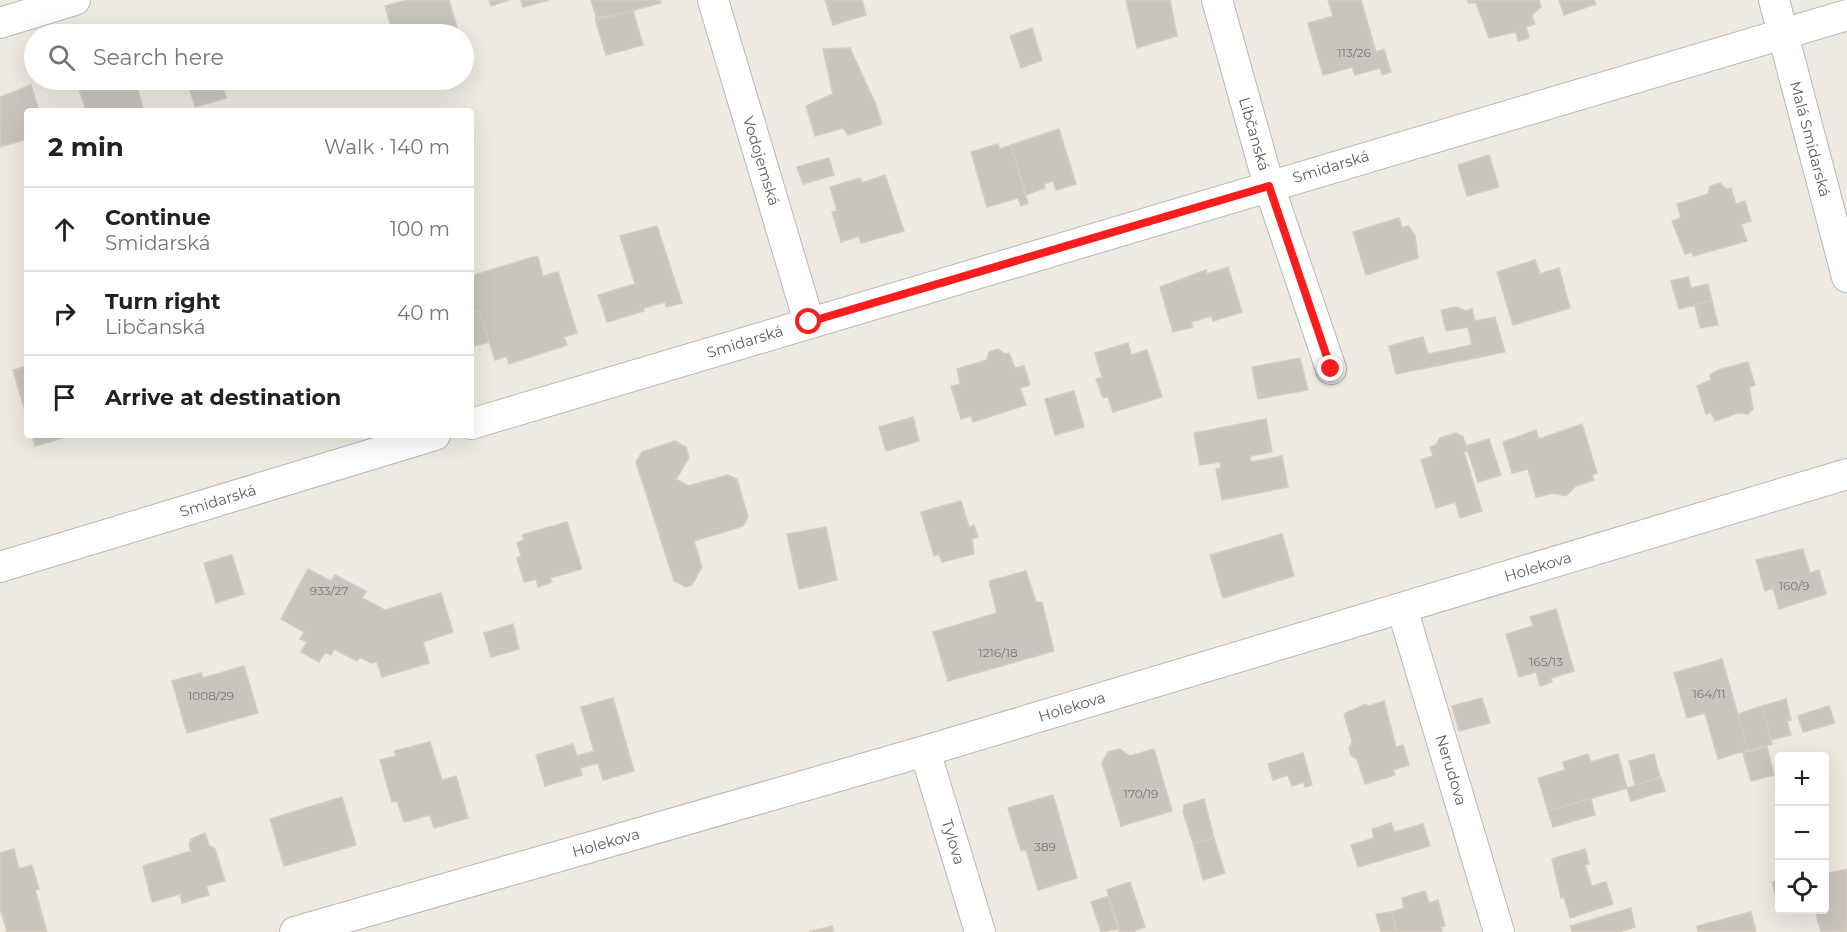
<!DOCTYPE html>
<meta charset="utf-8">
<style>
body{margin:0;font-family:Montserrat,sans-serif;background:#f2f2f2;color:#222}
.controls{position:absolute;right:18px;bottom:18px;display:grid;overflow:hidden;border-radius:6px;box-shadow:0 6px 24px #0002}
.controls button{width:54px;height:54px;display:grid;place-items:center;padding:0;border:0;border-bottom:2px solid #e0e0e0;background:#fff;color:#222;font:30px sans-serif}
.stop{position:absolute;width:18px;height:18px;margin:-14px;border:4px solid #f91e1d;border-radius:50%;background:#fff}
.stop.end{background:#f91e1d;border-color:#fff;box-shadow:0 2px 6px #0008}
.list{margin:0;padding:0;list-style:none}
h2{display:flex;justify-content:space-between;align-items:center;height:78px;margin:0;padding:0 24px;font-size:26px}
h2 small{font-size:20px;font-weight:400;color:#767676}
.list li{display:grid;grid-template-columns:39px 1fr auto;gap:18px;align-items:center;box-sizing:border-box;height:84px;padding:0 24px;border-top:2px solid #e0e0e0}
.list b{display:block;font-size:22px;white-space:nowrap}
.list p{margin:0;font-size:20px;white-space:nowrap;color:#767676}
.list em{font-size:20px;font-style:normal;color:#767676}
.icon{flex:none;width:33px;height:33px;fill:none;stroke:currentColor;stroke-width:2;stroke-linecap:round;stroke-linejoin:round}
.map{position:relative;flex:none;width:1847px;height:932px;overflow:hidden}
.search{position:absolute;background:#fff;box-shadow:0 6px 24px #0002;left:24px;top:24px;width:450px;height:66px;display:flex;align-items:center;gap:15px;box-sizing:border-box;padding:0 21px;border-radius:33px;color:#767676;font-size:22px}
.panel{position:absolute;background:#fff;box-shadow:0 6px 24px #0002;left:24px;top:108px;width:450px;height:330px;border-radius:6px}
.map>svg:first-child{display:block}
</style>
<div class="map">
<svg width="1847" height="932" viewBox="0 0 1847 932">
<rect width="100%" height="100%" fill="#eeeae1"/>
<path fill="#c9c5be" stroke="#d3ccbf" stroke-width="1.5" d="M 407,0 L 449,0 L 459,34 L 393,34 L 385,6 Z
M 489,0 L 509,0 L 491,6 Z
M 521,0 L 549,0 L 523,7 Z
M 591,0 L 660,0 L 661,3 L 597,20 Z
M 825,0 L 862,0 L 866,15 L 833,25 Z
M 1126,0 L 1170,0 L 1177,36 L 1137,48 Z
M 1328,0 L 1361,0 L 1376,52 L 1384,49 L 1391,72 L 1382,75 L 1380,68 L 1355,75 L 1352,67 L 1323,75 L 1308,23 L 1333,16 Z
M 1468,0 L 1539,0 L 1541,7 L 1532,15 L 1535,24 L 1526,27 L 1529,38 L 1518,41 L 1516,32 L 1489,38 L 1476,3 L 1468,3 Z
M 1559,0 L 1594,0 L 1596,4 L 1564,15 Z
M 633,11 L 643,45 L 606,55 L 595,18 Z
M 1032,28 L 1042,60 L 1021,68 L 1010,36 Z
M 850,48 L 876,105 L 882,124 L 848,135 L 843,128 L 815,136 L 806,106 L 833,94 L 823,49 Z
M 88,80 L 135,80 L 144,111 L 86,111 L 79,89 L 90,86 Z
M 187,80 L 246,80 L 246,82 L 223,89 L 226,98 L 195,107 Z
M 31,85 L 39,111 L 27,111 L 27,139 L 0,147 L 0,97 Z
M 1059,129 L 1076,184 L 1056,190 L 1053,181 L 1044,184 L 1045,188 L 1026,195 L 1011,145 Z
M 998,144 L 1000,149 L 1011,145 L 1028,203 L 1021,206 L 1018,198 L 987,207 L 971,152 Z
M 1489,155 L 1499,187 L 1467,196 L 1458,165 Z
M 829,158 L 834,175 L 803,184 L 797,167 Z
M 885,175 L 904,231 L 861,243 L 859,236 L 841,242 L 832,212 L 837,211 L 830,187 L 860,178 L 862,183 Z
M 1720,183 L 1726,189 L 1731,188 L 1736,204 L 1745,201 L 1751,221 L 1741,224 L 1747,241 L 1693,256 L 1692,252 L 1685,254 L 1672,221 L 1681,218 L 1677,204 L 1708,194 L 1710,186 Z
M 1399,218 L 1402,228 L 1408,226 L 1415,235 L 1418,258 L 1366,275 L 1353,232 Z
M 657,226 L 682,303 L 666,307 L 665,302 L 644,308 L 644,311 L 607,322 L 598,295 L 635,284 L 620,236 Z
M 533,257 L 538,257 L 543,276 L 558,272 L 577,333 L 564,337 L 567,345 L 509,364 L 507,356 L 495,360 L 479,311 L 471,313 L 471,276 Z
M 1535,260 L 1540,274 L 1559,268 L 1570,308 L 1513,325 L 1497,272 Z
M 1228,267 L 1242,312 L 1213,321 L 1211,316 L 1191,322 L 1193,327 L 1173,332 L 1160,287 L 1206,270 L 1207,274 Z
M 1688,277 L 1691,288 L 1708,284 L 1712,301 L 1679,309 L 1671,281 Z
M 1712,301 L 1718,325 L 1700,328 L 1695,305 Z
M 1456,307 L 1466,311 L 1472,309 L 1475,321 L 1495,317 L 1505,352 L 1396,374 L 1389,346 L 1423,337 L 1428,354 L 1472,345 L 1468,327 L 1446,331 L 1441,310 Z
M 479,311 L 489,342 L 474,346 L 471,336 L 471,313 Z
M 1128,343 L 1131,355 L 1147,350 L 1162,397 L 1113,412 L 1108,397 L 1103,398 L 1096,379 L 1102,377 L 1095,353 Z
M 998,349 L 1005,354 L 1009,353 L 1015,368 L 1024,366 L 1030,385 L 1020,388 L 1026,405 L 973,422 L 971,416 L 961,419 L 951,386 L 960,384 L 957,369 L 987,360 L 989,352 Z
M 1300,358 L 1308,390 L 1258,399 L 1252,367 Z
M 1748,362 L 1755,385 L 1749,387 L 1753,409 L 1748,414 L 1738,413 L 1715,421 L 1711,412 L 1706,414 L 1697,386 L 1711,380 L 1710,375 L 1718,370 Z
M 27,366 L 27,418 L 13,370 Z
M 1074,391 L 1084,427 L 1055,435 L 1045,399 Z
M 913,417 L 919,441 L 886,451 L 879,427 Z
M 1266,419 L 1272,452 L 1250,456 L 1251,462 L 1282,456 L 1288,487 L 1222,500 L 1216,469 L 1221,468 L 1220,462 L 1200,465 L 1194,433 Z
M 1582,424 L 1597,473 L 1592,475 L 1594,480 L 1576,486 L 1566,496 L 1553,493 L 1536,497 L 1528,469 L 1512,473 L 1503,442 L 1536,430 L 1539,439 Z
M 1456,433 L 1463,437 L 1468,451 L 1464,452 L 1482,511 L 1460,518 L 1455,502 L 1436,508 L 1421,460 L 1433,456 L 1430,447 L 1436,445 L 1440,438 Z
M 32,435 L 73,435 L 35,446 Z
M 1489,439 L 1501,475 L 1478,482 L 1466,446 Z
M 675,441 L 686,447 L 689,458 L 676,479 L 688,486 L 728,475 L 737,479 L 748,517 L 743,526 L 694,541 L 702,567 L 692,585 L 686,587 L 674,581 L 636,462 L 642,452 Z
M 961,501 L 969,527 L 974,525 L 978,537 L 972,539 L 974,554 L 942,562 L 939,554 L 934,556 L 921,512 Z
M 567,522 L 582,569 L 550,578 L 552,582 L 538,587 L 536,579 L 524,582 L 517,558 L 521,556 L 517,543 L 524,540 L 522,535 Z
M 826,527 L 837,580 L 799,589 L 787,534 Z
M 1282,534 L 1294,576 L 1223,598 L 1210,555 Z
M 1803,549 L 1810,573 L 1819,570 L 1826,594 L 1779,609 L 1773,588 L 1765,591 L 1756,560 Z
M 232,555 L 244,594 L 216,603 L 204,563 Z
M 308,569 L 331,581 L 335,575 L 366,591 L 362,598 L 385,610 L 441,593 L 453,632 L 423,642 L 429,663 L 382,677 L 377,662 L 371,663 L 360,657 L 357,661 L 334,649 L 331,655 L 325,652 L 319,662 L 301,652 L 307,642 L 300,639 L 304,632 L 281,619 Z
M 1026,571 L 1036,602 L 1042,602 L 1054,651 L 948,681 L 933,632 L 997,613 L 989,581 Z
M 1556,609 L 1574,671 L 1551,678 L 1552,682 L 1540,686 L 1536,672 L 1519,677 L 1506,634 L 1533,626 L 1530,617 Z
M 513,624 L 519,649 L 491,657 L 484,633 Z
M 1722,659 L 1748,750 L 1718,759 L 1705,713 L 1687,718 L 1674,673 Z
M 244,666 L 258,713 L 187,733 L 172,681 L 201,673 L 203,678 Z
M 613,698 L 634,771 L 603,780 L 598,763 L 580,768 L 582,775 L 545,786 L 536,755 L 573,744 L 577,756 L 594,751 L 581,707 Z
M 1482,698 L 1490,723 L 1459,731 L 1452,706 Z
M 1786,699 L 1791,720 L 1787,721 L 1791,735 L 1771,740 L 1762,706 Z
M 1384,701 L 1396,747 L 1403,745 L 1409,765 L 1393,770 L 1395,775 L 1365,784 L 1357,759 L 1351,756 L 1349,748 L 1352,742 L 1344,714 L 1365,704 L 1369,706 Z
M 1762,706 L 1772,744 L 1748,750 L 1738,714 Z
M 1829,706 L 1835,723 L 1803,732 L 1798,716 Z
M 430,742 L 442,780 L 456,776 L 468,818 L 434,828 L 430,815 L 404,822 L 397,801 L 392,802 L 380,760 L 396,756 L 394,751 Z
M 1767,747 L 1774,775 L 1751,781 L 1743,753 Z
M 1120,749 L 1130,756 L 1154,749 L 1172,811 L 1121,826 L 1102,763 L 1108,752 Z
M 1303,753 L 1312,785 L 1305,787 L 1304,782 L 1292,786 L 1288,775 L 1273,780 L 1268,764 Z
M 1588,754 L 1591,762 L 1618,754 L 1627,788 L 1548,811 L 1538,778 L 1565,770 L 1563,762 Z
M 1654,754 L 1660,778 L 1635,785 L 1629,761 Z
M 1661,777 L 1665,791 L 1631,801 L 1627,788 Z
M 1053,795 L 1077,878 L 1038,890 L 1026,850 L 1021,851 L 1008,808 Z
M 342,797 L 356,845 L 284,866 L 270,819 Z
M 1591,798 L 1595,815 L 1553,827 L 1548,811 Z
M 1204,799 L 1214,838 L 1193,843 L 1183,812 L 1184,805 Z
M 1391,823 L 1394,832 L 1423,824 L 1430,846 L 1358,867 L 1351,845 L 1374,838 L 1372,829 Z
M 205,833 L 209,845 L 215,849 L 225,881 L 206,886 L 209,895 L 182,903 L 180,894 L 152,902 L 143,866 L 191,851 L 189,845 L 191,839 Z
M 1214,838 L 1225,873 L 1203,880 L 1193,843 Z
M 14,849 L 19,869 L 32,865 L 39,889 L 35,890 L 47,932 L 7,932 L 0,908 L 0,853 Z
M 1585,849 L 1589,864 L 1585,865 L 1592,886 L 1606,882 L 1613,904 L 1570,918 L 1564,897 L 1561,898 L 1552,859 Z
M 1847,869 L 1847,932 L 1821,932 L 1815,910 L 1824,910 L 1824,874 Z
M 1780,880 L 1780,906 L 1778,906 L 1772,882 Z
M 1130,882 L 1145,927 L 1132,932 L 1119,932 L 1107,890 Z
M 1425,891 L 1429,903 L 1438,900 L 1445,926 L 1441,927 L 1442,932 L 1397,932 L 1391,912 L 1404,908 L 1402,898 Z
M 1109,896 L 1119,929 L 1101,932 L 1091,902 Z
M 1631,908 L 1635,927 L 1619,932 L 1572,932 L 1570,926 Z
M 1391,912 L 1397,932 L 1381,932 L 1376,914 Z
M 1751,912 L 1756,932 L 1698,932 L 1697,926 Z
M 832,926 L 834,932 L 809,932 Z"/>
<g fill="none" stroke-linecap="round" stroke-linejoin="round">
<defs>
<path id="minor" d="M 713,0 L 809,322
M 1217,0 L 1269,186 L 1331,369
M 1774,0 L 1847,277
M 0,23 L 75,0
M 471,424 L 1847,15
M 0,567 L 435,435
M 1402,608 L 1499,932
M 925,751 L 980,932
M 295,932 L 925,751 L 1847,474"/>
</defs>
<use href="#minor" stroke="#b4b8bd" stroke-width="32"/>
<use href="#minor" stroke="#fff" stroke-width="30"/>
</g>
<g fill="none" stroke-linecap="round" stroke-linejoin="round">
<path stroke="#f91e1d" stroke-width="8" d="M 809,322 L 1269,186 L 1331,369"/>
</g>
<g text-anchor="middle" stroke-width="5" stroke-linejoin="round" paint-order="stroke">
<g font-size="12" fill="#76787a">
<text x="1354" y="57">113/26</text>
<text x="1794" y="590">160/9</text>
<text x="329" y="595">933/27</text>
<text x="998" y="657">1216/18</text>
<text x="1546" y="666">165/13</text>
<text x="1709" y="698">164/11</text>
<text x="211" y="700">1008/29</text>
<text x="1141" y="798">170/19</text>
<text x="1045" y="851">389</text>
</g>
<g font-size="15" fill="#5a5f64" stroke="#fff">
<text transform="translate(1254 134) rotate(74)" y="5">Libčanská</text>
<text transform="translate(1810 139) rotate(75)" y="5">Malá Smidarská</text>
<text transform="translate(761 161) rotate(73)" y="5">Vodojemská</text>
<text transform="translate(1331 167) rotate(-17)" y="5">Smidarská</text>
<text transform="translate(745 342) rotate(-17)" y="5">Smidarská</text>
<text transform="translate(218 501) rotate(-17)" y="5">Smidarská</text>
<text transform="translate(1538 567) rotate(-17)" y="5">Holekova</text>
<text transform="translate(1072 707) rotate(-17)" y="5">Holekova</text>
<text transform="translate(1451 770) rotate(73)" y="5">Nerudova</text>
<text transform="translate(953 842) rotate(73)" y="5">Tylova</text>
<text transform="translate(606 843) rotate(-16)" y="5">Holekova</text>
</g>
</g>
</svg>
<div class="controls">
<button>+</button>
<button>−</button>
<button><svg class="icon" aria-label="locate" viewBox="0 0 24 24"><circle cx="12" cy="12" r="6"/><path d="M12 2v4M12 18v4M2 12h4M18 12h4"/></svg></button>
</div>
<div class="stop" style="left:809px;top:322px"></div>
<div class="stop end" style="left:1331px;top:369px"></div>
<div class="search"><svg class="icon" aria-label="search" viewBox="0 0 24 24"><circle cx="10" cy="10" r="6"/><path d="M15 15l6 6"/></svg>Search here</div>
<section class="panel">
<h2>2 min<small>Walk · 140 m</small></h2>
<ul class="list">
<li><svg class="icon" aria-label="ahead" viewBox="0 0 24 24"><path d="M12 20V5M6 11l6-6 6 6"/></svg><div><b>Continue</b><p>Smidarská</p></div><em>100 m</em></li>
<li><svg class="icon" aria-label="right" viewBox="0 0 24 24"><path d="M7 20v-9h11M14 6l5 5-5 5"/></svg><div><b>Turn right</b><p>Libčanská</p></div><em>40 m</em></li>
<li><svg class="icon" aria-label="arrive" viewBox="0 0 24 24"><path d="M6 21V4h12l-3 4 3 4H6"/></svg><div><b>Arrive at destination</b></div></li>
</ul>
</section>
</div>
